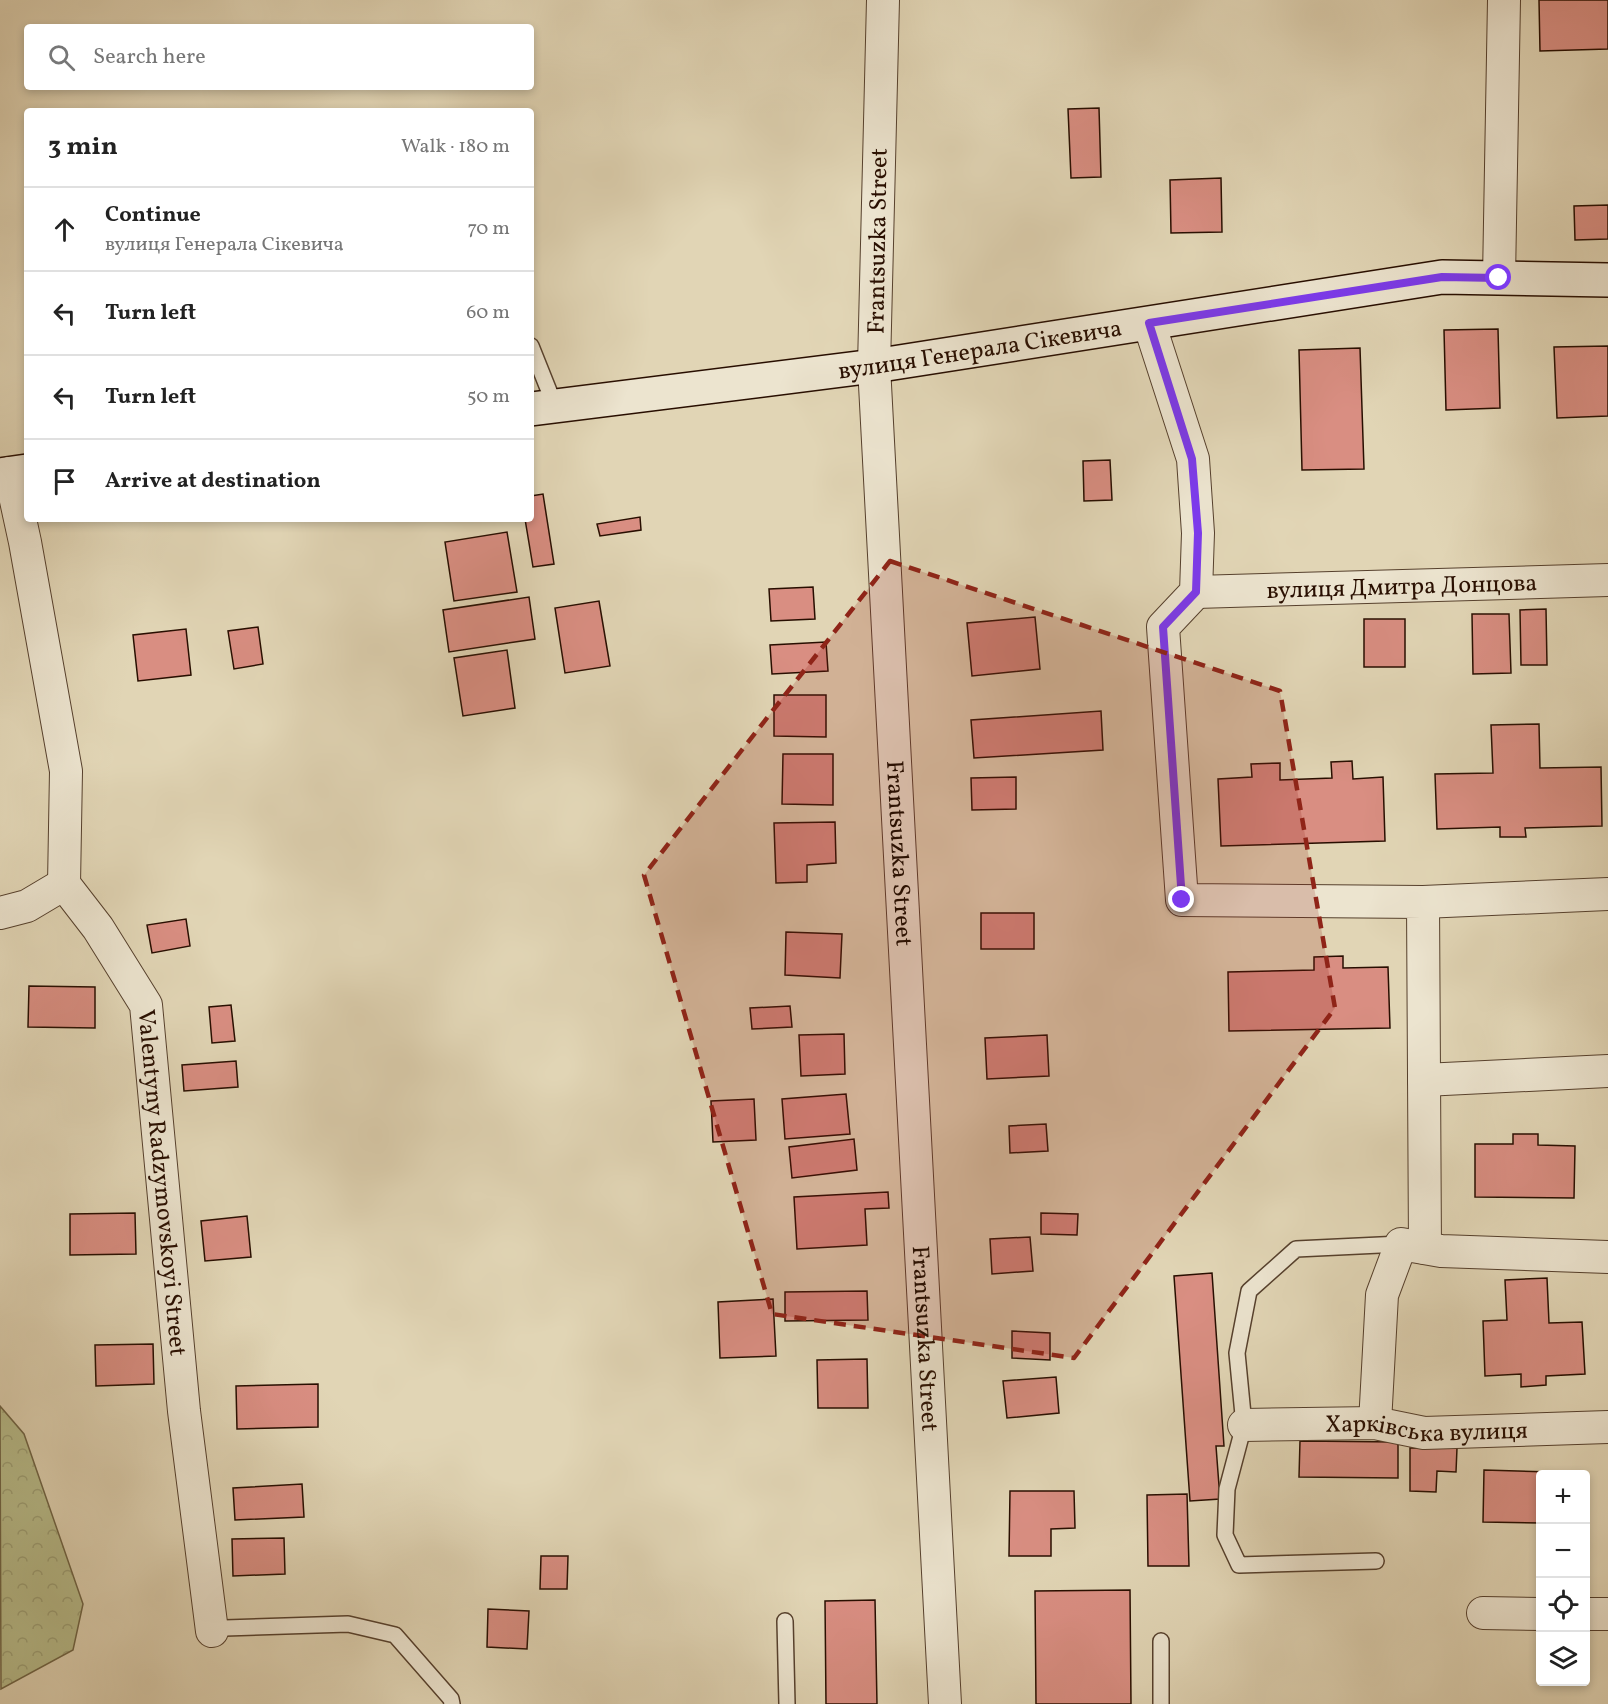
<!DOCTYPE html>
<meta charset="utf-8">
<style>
body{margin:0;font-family:Vollkorn,serif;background:#f2f2f2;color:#222}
.controls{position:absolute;right:18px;bottom:18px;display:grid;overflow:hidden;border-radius:6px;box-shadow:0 3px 9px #0003}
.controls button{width:54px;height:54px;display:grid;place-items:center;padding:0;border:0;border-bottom:2px solid #e0e0e0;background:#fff;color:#222;font:30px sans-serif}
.stop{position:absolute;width:18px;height:18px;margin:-14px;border:4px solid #7c3aed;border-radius:50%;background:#fff}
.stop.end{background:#7c3aed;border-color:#fff;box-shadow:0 2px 6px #0008}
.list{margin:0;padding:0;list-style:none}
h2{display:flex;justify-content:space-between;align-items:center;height:78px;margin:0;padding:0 24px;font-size:26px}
h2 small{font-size:20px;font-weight:400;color:#767676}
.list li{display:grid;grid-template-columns:39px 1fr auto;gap:18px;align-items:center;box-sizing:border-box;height:84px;padding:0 24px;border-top:2px solid #e0e0e0}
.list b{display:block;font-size:22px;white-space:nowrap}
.list p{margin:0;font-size:20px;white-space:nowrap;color:#767676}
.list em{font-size:20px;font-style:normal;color:#767676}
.icon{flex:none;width:33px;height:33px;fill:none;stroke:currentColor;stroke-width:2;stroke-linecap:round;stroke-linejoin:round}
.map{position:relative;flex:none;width:1608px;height:1704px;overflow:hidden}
.search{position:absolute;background:#fff;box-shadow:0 3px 9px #0003;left:24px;top:24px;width:510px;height:66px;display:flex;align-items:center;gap:15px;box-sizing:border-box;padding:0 21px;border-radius:6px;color:#767676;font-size:22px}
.panel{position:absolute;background:#fff;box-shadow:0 3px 9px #0003;left:24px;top:108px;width:510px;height:414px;border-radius:6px}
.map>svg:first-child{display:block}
</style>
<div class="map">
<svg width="1608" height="1704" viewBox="0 0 1608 1704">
<defs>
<pattern id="forest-crowns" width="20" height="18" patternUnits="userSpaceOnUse" patternTransform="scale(1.5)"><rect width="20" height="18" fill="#b7bc8b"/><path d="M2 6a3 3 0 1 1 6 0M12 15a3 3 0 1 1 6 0" fill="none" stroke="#9da076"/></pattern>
</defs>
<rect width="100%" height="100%" fill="#e1d5b5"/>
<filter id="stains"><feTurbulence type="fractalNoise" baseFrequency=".00333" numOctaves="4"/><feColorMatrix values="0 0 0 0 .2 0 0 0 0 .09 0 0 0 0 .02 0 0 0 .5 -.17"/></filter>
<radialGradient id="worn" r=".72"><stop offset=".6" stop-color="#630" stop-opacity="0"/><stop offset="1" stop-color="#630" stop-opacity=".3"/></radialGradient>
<path fill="url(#forest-crowns)" stroke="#706546" stroke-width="1.5" d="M 0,1406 L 24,1434 L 83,1604 L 73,1650 L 1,1689 Z"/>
<path fill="#d98e82" stroke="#280e00" stroke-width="1.5" d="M 1539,0 L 1608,0 L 1608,49 L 1540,51 Z
M 1099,108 L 1101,177 L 1071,178 L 1068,109 Z
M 1221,178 L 1222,232 L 1171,233 L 1170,180 Z
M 1608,205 L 1608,239 L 1575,240 L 1574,206 Z
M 1498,329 L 1500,408 L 1446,410 L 1444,330 Z
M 1608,346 L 1608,416 L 1557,418 L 1554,347 Z
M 1360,348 L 1364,469 L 1302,470 L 1299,350 Z
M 1110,460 L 1112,500 L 1084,501 L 1083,461 Z
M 543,494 L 554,564 L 533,567 L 525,519 L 531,519 L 531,496 Z
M 640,517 L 641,530 L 600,536 L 597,524 Z
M 507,532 L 517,592 L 454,601 L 445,542 Z
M 813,587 L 815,619 L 771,621 L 769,589 Z
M 529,597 L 535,639 L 449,652 L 443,610 Z
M 599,601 L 610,666 L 565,673 L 555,608 Z
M 1546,609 L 1547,665 L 1521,665 L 1520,610 Z
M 1472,614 L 1509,614 L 1511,673 L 1473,674 Z
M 1035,617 L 1040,669 L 972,676 L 967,623 Z
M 1364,619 L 1405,619 L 1405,667 L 1364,667 Z
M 258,627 L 263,664 L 234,669 L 228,631 Z
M 186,629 L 191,675 L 138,681 L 133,635 Z
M 826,642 L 828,671 L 772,674 L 770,645 Z
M 507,650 L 515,708 L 463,716 L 454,658 Z
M 774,695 L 826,695 L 826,737 L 774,736 Z
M 1101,711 L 1103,750 L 974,758 L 971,720 Z
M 1539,724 L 1540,768 L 1601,767 L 1602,826 L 1525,828 L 1526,837 L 1500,837 L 1500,827 L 1437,829 L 1435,774 L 1493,773 L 1491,725 Z
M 783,754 L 833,754 L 833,805 L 782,804 Z
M 1352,761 L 1353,779 L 1383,777 L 1385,841 L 1221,846 L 1218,779 L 1252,777 L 1251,764 L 1280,763 L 1280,780 L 1332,778 L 1331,762 Z
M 1016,777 L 1016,809 L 972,810 L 971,778 Z
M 835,822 L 836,863 L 807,865 L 807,882 L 776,883 L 774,823 Z
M 981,913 L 1034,913 L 1034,949 L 981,949 Z
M 186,919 L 190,946 L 152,953 L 147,925 Z
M 786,932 L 842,934 L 840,978 L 785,975 Z
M 1343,956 L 1343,968 L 1388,967 L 1390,1028 L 1229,1031 L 1228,972 L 1314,970 L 1314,957 Z
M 29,986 L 95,987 L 95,1028 L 28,1027 Z
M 231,1005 L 235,1041 L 212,1043 L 209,1007 Z
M 790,1006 L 792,1027 L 752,1029 L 750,1008 Z
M 844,1034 L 845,1074 L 801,1076 L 799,1035 Z
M 1047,1035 L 1049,1076 L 987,1079 L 985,1038 Z
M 236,1061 L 238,1087 L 184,1091 L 182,1065 Z
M 846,1094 L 850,1134 L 785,1139 L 782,1099 Z
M 754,1099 L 756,1140 L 713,1142 L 711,1101 Z
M 1046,1124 L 1048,1151 L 1010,1153 L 1009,1126 Z
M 1513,1134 L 1538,1134 L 1538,1145 L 1575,1146 L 1574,1198 L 1475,1197 L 1475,1144 L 1513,1144 Z
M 854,1139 L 857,1170 L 792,1178 L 789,1147 Z
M 888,1192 L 889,1208 L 865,1209 L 867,1245 L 797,1249 L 794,1197 Z
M 135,1213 L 136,1254 L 70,1255 L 70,1214 Z
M 1041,1213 L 1078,1214 L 1077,1235 L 1041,1234 Z
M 247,1216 L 251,1257 L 205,1261 L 201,1221 Z
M 1030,1237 L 1033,1271 L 992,1274 L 990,1239 Z
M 1212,1273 L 1224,1446 L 1216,1446 L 1220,1499 L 1190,1501 L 1174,1276 Z
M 1547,1278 L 1549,1323 L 1582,1322 L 1585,1374 L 1546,1376 L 1546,1385 L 1521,1387 L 1521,1374 L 1485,1376 L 1483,1321 L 1507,1320 L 1505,1280 Z
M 867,1291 L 868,1320 L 785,1321 L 785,1292 Z
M 773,1299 L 776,1356 L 720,1358 L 718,1302 Z
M 1012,1331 L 1050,1333 L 1050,1360 L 1012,1358 Z
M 153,1344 L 154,1384 L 96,1386 L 95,1345 Z
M 867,1359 L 868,1408 L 818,1408 L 817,1360 Z
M 1056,1377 L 1059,1413 L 1007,1418 L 1003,1381 Z
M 318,1384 L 318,1427 L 237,1429 L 236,1386 Z
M 1300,1441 L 1398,1442 L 1398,1478 L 1299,1477 Z
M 1410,1448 L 1457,1448 L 1456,1472 L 1437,1471 L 1436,1492 L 1410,1491 Z
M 1484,1470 L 1586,1473 L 1586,1489 L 1586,1474 L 1540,1474 L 1540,1523 L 1483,1522 Z
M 302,1484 L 304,1517 L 235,1520 L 233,1488 Z
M 1010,1491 L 1074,1491 L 1075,1528 L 1051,1529 L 1051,1556 L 1009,1556 Z
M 1187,1494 L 1189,1566 L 1148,1566 L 1147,1495 Z
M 284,1538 L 285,1574 L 233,1576 L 232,1539 Z
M 541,1556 L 568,1556 L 567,1589 L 540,1589 Z
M 1130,1590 L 1131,1704 L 1036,1704 L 1035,1591 Z
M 875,1600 L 877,1704 L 826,1704 L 825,1601 Z
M 488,1609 L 529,1611 L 527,1649 L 487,1647 Z"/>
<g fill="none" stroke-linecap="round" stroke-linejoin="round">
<defs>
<path id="lane" d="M 531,346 L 555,406
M 1376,1561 L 1239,1565 L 1225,1535 L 1227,1489 L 1244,1425 L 1237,1353 L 1249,1291 L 1296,1249 L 1401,1244
M 785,1621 L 787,1704
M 212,1631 L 225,1628 L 348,1624 L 395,1635 L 451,1699 L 452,1704
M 1161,1641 L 1161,1704"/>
<g id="street">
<path id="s1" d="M 883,0 L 874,366 L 945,1704"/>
<path d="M 1499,278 L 1504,0"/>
<path d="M 1149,323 L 1193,459 L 1198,533 L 1196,592 L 1163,627 L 1182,900 L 1423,902 L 1425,1248"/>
<path id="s2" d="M 10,473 L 25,542 L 66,771 L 64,884 L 98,928 L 146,1005 L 184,1411 L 212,1631"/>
<path id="s3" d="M 1196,592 L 1608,580"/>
<path d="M 1423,902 L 1608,894"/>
<path d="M 0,913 L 27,906 L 64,884"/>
<path d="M 1424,1080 L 1608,1071"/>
<path d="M 1375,1423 L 1382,1295 L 1401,1244 L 1441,1251 L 1608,1257"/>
<path id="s4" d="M 1244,1425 L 1375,1423 L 1424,1433 L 1608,1427"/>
<path d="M 1483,1613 L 1540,1614"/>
<path d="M 1586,1614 L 1608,1614"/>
</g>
<g id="secondary">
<path id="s5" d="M 531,409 L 874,366 L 1442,277 L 1608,280"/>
<path d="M 0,475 L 27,471"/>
</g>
</defs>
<use href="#lane" stroke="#56402d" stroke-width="18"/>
<use href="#street" stroke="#56402d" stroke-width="34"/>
<use href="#secondary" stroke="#280e00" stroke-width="36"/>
<use href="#lane" stroke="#ece4cf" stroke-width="15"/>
<use href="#street" stroke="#ece4cf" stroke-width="32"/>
<use href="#secondary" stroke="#ece4cf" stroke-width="33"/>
</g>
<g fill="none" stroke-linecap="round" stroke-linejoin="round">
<path stroke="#7c3aed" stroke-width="8" d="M 1182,900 L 1163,627 L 1196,592 L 1198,533 L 1192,459 L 1149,323 L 1442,277 L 1499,278"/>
</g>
<path fill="#8f2418" fill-opacity="0.2" stroke="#8f2418" stroke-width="4.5" stroke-dasharray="12 8" stroke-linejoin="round" d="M 890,561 L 1280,691 L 1335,1008 L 1074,1358 L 772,1314 L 644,875 Z"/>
<g text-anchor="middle" stroke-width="4.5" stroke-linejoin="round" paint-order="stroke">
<g font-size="24" fill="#280e00" stroke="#ece4cf">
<text transform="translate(877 241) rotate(-89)" y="8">Frantsuzka Street</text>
<text dy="8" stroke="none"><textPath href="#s5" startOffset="453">вулиця Генерала Сікевича</textPath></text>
<text dy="8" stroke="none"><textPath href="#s3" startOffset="206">вулиця Дмитра Донцова</textPath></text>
<text dy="8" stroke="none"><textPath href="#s1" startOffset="854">Frantsuzka Street</textPath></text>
<text dy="8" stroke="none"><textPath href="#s2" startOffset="741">Valentyny Radzymovskoyi Street</textPath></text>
<text dy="8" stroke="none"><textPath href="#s1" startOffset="1340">Frantsuzka Street</textPath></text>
<text dy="8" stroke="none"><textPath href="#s4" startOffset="183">Харківська вулиця</textPath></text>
</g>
</g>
<rect width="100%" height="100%" filter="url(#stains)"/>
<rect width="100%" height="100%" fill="url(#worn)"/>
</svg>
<div class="controls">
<button>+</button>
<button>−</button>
<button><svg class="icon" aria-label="locate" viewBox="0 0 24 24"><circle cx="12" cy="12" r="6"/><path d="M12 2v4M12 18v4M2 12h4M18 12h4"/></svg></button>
<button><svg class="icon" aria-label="layers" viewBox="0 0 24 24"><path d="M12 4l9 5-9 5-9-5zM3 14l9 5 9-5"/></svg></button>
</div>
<div class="stop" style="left:1499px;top:278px"></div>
<div class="stop end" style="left:1182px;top:900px"></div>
<div class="search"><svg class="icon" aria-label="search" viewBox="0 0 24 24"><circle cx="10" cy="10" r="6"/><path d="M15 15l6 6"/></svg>Search here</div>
<section class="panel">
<h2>3 min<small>Walk · 180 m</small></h2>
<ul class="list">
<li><svg class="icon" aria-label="ahead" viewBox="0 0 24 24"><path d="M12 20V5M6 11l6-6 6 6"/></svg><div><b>Continue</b><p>вулиця Генерала Сікевича</p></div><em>70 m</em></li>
<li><svg class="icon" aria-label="left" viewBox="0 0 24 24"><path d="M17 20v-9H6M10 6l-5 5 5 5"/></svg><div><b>Turn left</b></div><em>60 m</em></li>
<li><svg class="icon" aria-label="left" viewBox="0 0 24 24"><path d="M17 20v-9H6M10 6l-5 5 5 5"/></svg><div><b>Turn left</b></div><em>50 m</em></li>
<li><svg class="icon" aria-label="arrive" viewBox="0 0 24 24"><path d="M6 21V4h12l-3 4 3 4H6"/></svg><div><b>Arrive at destination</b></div></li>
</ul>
</section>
</div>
